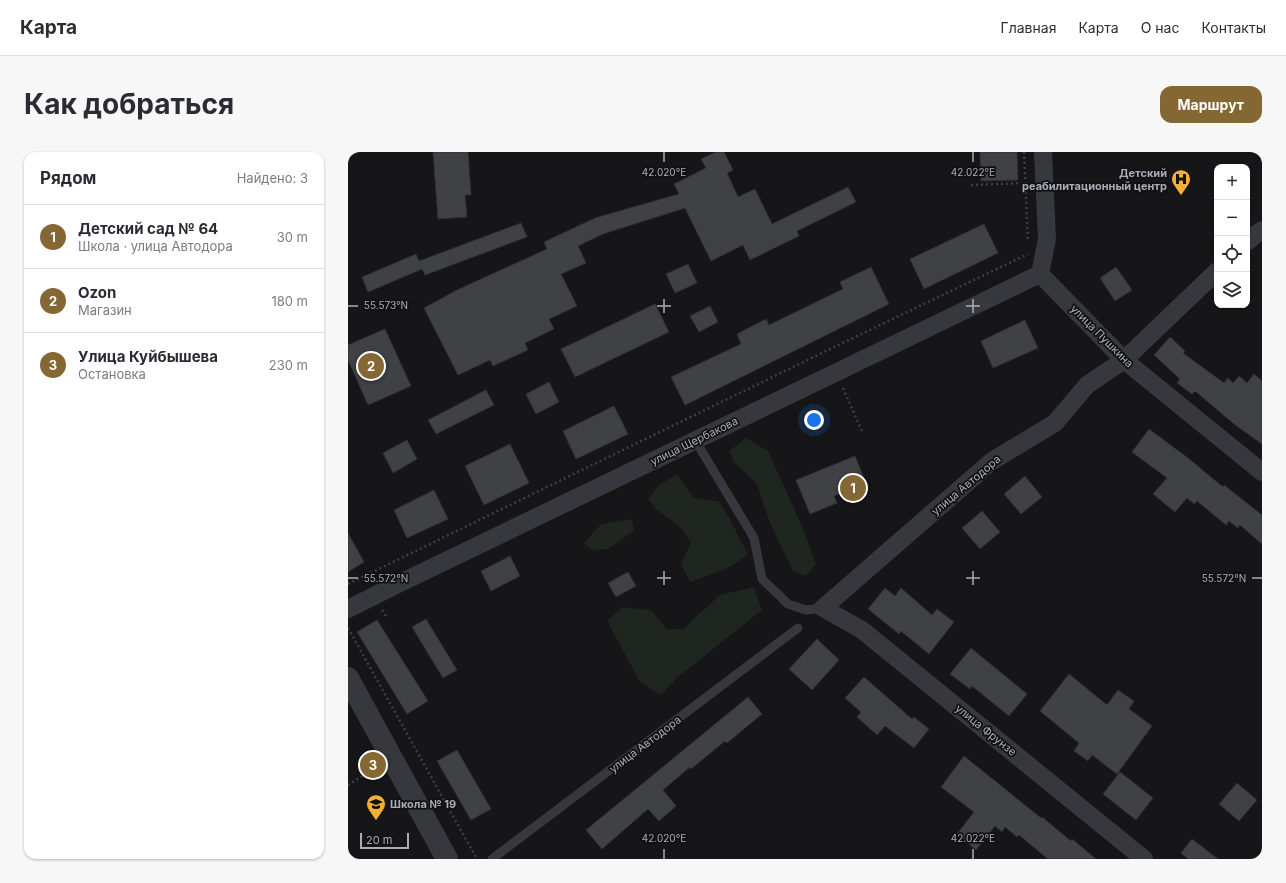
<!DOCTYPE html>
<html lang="ru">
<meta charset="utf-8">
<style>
body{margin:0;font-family:Inter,sans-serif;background:#f7f7f7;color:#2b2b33}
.controls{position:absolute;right:12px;top:12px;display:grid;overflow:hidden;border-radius:8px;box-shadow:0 1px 3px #0004}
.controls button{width:36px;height:36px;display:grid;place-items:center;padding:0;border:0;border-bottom:1px solid #e1e1e2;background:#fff;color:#2b2b33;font:20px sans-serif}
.scale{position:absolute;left:12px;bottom:10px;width:49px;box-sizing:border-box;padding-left:4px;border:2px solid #a8adb8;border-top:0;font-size:11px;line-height:14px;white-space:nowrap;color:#a8adb8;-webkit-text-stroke:3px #111113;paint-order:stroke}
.you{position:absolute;left:466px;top:268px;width:14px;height:14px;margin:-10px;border:3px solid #fff;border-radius:50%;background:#1a73e8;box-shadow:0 0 0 6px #1a73e833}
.badge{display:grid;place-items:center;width:26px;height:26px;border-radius:50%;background:#856733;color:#fff;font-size:13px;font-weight:700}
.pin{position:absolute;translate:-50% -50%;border:2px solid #fff;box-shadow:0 1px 4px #0006}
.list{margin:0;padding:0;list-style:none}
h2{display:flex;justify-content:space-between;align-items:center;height:52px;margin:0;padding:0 16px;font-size:17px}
h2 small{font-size:13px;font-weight:400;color:#7c7c81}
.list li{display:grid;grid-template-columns:26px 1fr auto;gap:12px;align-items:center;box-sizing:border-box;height:64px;padding:0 16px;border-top:1px solid #e1e1e2}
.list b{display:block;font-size:15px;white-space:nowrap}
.list p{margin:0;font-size:13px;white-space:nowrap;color:#7c7c81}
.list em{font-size:13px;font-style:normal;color:#7c7c81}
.icon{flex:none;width:22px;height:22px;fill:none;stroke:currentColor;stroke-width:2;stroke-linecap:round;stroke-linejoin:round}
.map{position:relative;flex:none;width:914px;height:707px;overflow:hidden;border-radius:12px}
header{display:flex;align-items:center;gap:24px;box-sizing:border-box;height:56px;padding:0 20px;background:#fff;border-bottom:1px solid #e1e1e2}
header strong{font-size:19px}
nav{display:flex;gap:22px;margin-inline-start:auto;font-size:14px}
.intro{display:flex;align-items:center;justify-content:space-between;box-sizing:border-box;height:96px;padding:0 24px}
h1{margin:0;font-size:28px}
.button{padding:10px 18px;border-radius:12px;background:#856733;color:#fff;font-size:14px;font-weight:700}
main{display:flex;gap:24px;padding:0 24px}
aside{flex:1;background:#fff;border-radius:12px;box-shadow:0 1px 3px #0004}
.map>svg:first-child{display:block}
</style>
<header>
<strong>Карта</strong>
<nav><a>Главная</a><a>Карта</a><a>О нас</a><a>Контакты</a></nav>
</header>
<div class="intro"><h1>Как добраться</h1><a class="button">Маршрут</a></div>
<main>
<aside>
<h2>Рядом<small>Найдено: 3</small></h2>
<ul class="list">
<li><span class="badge">1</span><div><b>Детский сад № 64</b><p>Школа · улица Автодора</p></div><em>30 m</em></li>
<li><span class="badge">2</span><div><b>Ozon</b><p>Магазин</p></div><em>180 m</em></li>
<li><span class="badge">3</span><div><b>Улица Куйбышева</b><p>Остановка</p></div><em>230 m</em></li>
</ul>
</aside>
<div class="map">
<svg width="914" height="707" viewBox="0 0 914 707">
<rect width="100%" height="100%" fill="#161618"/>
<path fill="#1e261f" d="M 398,286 L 420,299 L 454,374 L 468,412 L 458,424 L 445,419 L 422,371 L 409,332 L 386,310 L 381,299 Z
M 329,322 L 346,346 L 371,350 L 382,367 L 400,403 L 378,417 L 342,430 L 333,412 L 343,390 L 331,374 L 309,358 L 300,347 L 310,334 Z
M 284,367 L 286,379 L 260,397 L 244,398 L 236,391 L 253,372 Z
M 406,435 L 414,458 L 329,526 L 313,543 L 292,530 L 259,469 L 274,455 L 303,458 L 319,477 L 335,477 L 372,443 Z"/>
<path fill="#404145" stroke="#303034" d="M 85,0 L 120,0 L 123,43 L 117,43 L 119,65 L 90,67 Z
M 368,0 L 376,0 L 385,18 L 379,21 L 390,45 L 407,37 L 424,72 L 500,35 L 508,50 L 449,79 L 451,84 L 402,108 L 395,93 L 363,109 L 337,56 L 255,82 L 230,94 L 238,111 L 213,122 L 229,154 L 201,167 L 206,177 L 177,191 L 180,198 L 145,214 L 142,208 L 110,223 L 76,156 L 109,138 L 199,97 L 196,90 L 247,66 L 331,42 L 326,32 L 358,16 L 353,7 Z
M 632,0 L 669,0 L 670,28 L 633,29 Z
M 173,71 L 179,85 L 77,123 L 74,117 L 20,140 L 14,125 L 68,102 L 71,109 Z
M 636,72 L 650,101 L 576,137 L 562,107 Z
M 340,112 L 349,131 L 327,141 L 318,122 Z
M 523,115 L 541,152 L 337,253 L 323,225 L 393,192 L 389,182 L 418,167 L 421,173 L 495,137 L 492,130 Z
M 768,115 L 784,138 L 767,149 L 752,126 Z
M 307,152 L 321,180 L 227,225 L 213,197 Z
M 362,154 L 370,170 L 351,180 L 342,164 Z
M 677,168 L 690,196 L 645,216 L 633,189 Z
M 37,177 L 63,234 L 20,253 L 0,208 L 0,193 Z
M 822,185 L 837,199 L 835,201 L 876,231 L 880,226 L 885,231 L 891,224 L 899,231 L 906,222 L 914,229 L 914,292 L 886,272 L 847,239 L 844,242 L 829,231 L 832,227 L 806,203 Z
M 201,230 L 211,250 L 188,262 L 178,242 Z
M 138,238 L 146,253 L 88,282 L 80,268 Z
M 266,254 L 280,282 L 228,307 L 215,279 Z
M 801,277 L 840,306 L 875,335 L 876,333 L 914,363 L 914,392 L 892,373 L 890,376 L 881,369 L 878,373 L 849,349 L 846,352 L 839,346 L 827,360 L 805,342 L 819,326 L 784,300 Z
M 59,288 L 69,307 L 45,321 L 35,301 Z
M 162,292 L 181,331 L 136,353 L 117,314 Z
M 507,304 L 518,331 L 486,344 L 489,351 L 462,362 L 448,328 Z
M 677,324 L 694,345 L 673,362 L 656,342 Z
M 86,338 L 100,367 L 59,386 L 46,358 Z
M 634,359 L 652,380 L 632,397 L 614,376 Z
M 0,381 L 16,410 L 0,420 Z
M 162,404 L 172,424 L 143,439 L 133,419 Z
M 280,420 L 288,434 L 268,445 L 260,431 Z
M 537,436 L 547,444 L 553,436 L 584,463 L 589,457 L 606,470 L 581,502 L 553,479 L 551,482 L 520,457 Z
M 78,467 L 109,518 L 95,526 L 64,475 Z
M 29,468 L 80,549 L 59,562 L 9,480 Z
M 469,487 L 491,508 L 464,538 L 441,517 Z
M 623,496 L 679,542 L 661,564 L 624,534 L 622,537 L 602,522 Z
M 721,522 L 759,553 L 770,538 L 786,549 L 781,557 L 804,574 L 769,622 L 744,603 L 740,609 L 726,599 L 731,591 L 692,559 Z
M 516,525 L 564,567 L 566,565 L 581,577 L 566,596 L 537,574 L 529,583 L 509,565 L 513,560 L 497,546 Z
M 400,545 L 414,562 L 379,591 L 377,589 L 343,617 L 342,615 L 315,638 L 328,654 L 311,669 L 300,657 L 254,697 L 238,678 Z
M 109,598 L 143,657 L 123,668 L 89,609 Z
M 616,604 L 693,666 L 694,665 L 723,689 L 724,687 L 748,707 L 700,707 L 671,683 L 669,685 L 657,675 L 654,680 L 647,674 L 628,698 L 609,682 L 626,660 L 593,635 Z
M 772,620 L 805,646 L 788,668 L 755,642 Z
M 889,631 L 909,648 L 891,669 L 871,652 Z
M 844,687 L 870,707 L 840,707 L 833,701 Z"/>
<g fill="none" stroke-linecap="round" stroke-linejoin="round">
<path stroke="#3d3f44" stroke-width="2.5" stroke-dasharray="2 3" stroke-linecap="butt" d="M 676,0 L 680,90
M 623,33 L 677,31
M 495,236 L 514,279
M 0,432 L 478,199 L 680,102
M 34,458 L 38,464
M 0,476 L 129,707
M 0,633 L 29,615"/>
<path stroke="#37383d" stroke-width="9" d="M 347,288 L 406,386 L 414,427 L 440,452 L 458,458 L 475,456
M 144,707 L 450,476"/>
<path stroke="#37383d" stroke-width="18" d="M 899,90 L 907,83 L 914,78
M 692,122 L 776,208 L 914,320
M 692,122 L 699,87 L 695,0
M 0,457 L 52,431 L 692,122
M 796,707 L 514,478 L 475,456 L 644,309 L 707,271 L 739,233 L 776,208 L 869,119"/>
<path stroke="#37383d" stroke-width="22" d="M 0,526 L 99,707"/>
</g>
<path fill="none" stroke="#a8adb8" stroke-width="1.5" d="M 316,0 L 316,10M 625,0 L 625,10M 316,147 L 316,161M 625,147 L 625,161M 0,154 L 10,154M 309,154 L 323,154M 618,154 L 632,154M 316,419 L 316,433M 625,419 L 625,433M 0,426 L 10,426M 309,426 L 323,426M 618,426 L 632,426M 904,426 L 914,426M 316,697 L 316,707M 625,697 L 625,707"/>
<defs>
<symbol id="hospital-pin" viewBox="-11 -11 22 30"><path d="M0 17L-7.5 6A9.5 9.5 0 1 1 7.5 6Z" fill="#f2b134" stroke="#111113"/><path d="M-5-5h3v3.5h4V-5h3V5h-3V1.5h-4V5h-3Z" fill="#111"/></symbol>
<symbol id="school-pin" viewBox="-11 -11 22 30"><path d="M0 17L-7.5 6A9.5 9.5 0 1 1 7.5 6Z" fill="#f2b134" stroke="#111113"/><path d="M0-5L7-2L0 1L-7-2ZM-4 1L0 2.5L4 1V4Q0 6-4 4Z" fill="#111"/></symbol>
</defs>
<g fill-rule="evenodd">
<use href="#hospital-pin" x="822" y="16" width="22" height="30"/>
<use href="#school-pin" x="17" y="641" width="22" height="30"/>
</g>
<g text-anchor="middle" stroke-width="3.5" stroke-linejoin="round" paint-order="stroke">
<g font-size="11" font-weight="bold" fill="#a8adb8" stroke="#111113" text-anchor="end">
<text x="819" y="25">Детский<tspan x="819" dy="13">реабилитационный центр</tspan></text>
<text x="42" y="656" text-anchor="start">Школа № 19</text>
</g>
<g font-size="11" fill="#a8adb8" stroke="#111113">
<text transform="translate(754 184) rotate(45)" y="4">улица Пушкина</text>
<text transform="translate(346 289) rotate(-26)" y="4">улица Щербакова</text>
<text transform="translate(618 333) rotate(-40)" y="4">улица Автодора</text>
<text transform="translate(638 578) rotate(39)" y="4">улица Фрунзе</text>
<text transform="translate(297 592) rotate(-37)" y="4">улица Автодора</text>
</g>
</g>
<g font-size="10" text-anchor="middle" fill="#a8adb8" stroke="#111113" stroke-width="3.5" stroke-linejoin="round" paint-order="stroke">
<text x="316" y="24">42.020°E</text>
<text x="625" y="24">42.022°E</text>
<text x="38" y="157">55.573°N</text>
<text x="38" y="430">55.572°N</text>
<text x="876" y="430">55.572°N</text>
<text x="316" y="690">42.020°E</text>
<text x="625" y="690">42.022°E</text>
</g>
</svg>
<div class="controls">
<button>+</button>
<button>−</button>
<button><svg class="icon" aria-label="locate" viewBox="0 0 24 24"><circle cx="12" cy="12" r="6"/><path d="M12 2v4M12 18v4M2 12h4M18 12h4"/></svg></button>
<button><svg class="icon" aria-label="layers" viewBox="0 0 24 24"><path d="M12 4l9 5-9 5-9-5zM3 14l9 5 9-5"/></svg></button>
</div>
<div class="scale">20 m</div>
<div class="you"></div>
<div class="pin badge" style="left:505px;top:336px">1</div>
<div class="pin badge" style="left:23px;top:214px">2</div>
<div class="pin badge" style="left:25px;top:613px">3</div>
</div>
</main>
